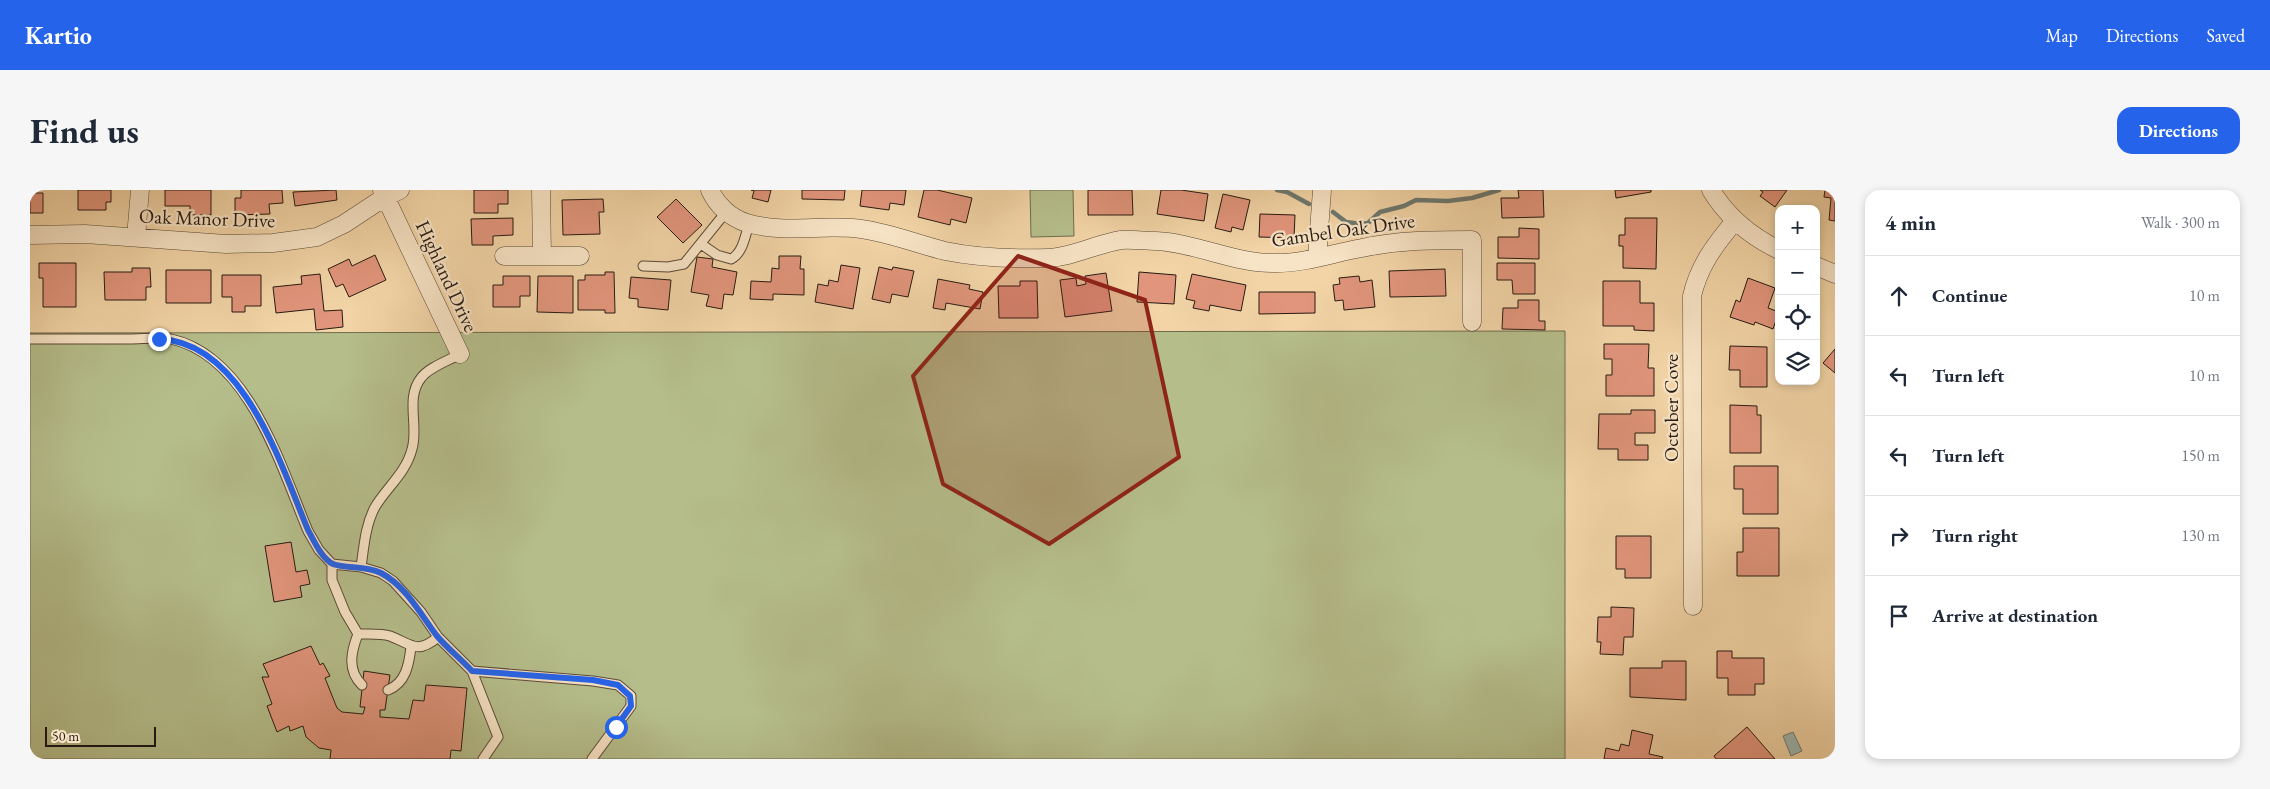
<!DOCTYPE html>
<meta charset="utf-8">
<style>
body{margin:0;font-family:"EB Garamond",serif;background:#f6f6f7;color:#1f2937}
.controls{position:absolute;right:15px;top:15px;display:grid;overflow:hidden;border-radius:10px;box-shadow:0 2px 8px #0003}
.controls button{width:45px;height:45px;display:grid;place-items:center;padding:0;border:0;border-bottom:1px solid #e0e1e3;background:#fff;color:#1f2937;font:25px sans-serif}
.scale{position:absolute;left:15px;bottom:12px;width:111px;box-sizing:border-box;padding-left:5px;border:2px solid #271b11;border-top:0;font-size:14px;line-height:18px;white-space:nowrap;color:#271b11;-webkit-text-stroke:4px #f7e3c5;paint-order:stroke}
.stop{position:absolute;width:15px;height:15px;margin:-11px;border:4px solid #2563eb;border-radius:50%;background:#fff}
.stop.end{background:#2563eb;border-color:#fff;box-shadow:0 1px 5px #0008}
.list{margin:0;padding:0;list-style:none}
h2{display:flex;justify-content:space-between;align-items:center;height:65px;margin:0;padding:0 20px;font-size:21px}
h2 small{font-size:16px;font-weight:400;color:#747a83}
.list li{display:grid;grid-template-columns:32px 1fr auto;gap:15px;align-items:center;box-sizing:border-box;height:80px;padding:0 20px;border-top:1px solid #e0e1e3}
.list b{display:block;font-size:19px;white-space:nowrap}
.list em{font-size:16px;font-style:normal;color:#747a83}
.icon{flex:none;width:28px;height:28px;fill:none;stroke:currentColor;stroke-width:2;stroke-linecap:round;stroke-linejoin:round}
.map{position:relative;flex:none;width:1805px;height:569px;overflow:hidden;border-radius:15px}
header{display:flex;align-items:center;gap:30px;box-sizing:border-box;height:70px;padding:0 25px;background:#2563eb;color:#fff}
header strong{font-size:24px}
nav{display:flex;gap:28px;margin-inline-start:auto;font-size:18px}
.intro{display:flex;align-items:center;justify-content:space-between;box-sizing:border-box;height:120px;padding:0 30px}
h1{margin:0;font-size:35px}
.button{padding:12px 22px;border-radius:15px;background:#2563eb;color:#fff;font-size:18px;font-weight:700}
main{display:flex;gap:30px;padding:0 30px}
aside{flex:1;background:#fff;border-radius:15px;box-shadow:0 2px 8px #0003}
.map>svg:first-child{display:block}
</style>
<header>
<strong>Kartio</strong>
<nav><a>Map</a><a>Directions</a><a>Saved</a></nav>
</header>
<div class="intro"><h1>Find us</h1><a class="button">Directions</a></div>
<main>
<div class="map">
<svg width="1805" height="569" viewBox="0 0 1805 569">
<rect width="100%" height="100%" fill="#f2d4a6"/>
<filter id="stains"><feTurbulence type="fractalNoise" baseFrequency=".004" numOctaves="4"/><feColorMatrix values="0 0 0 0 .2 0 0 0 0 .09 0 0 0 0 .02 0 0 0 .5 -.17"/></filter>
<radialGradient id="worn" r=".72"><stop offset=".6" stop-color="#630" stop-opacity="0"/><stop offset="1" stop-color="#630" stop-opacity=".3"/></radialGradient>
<path fill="#b5be8b" stroke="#6e6c4e" d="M 1000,0 L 1043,0 L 1044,46 L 1001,47 Z
M 1535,141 L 1535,569 L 0,569 L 0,143 Z"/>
<path fill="#9db7b0" stroke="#6e7970" d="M 1763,542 L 1772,561 L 1761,566 L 1753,546 Z"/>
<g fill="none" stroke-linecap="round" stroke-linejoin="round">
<path stroke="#6e7970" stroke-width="4.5" d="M 1247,0 L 1257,2 L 1279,14
M 1303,22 L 1316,32 L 1331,34 L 1338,33 L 1350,22 L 1374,16 L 1386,10 L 1418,11 L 1442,8 L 1469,0"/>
</g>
<path fill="#e1957c" stroke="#271b11" d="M 48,0 L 81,0 L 81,12 L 76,12 L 76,20 L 48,20 Z
M 135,0 L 181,0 L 181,25 L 160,25 L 160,16 L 135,16 Z
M 211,0 L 252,0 L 253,13 L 239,14 L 240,24 L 205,25 L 205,8 L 211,8 Z
M 306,0 L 307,10 L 265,16 L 263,2 Z
M 444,0 L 478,0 L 478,14 L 468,14 L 468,23 L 444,23 Z
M 721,0 L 741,0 L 738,12 L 722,8 L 724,1 Z
M 772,0 L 815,0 L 814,10 L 772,9 Z
M 832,0 L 876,0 L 874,15 L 860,13 L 859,20 L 830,16 Z
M 894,0 L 907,0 L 942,8 L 936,33 L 921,29 L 920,35 L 888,27 Z
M 1058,0 L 1102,0 L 1103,25 L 1058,25 Z
M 1131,0 L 1151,0 L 1178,4 L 1174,31 L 1127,24 Z
M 1488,0 L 1513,0 L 1514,27 L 1472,28 L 1471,8 L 1489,8 Z
M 1585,0 L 1621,0 L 1621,2 L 1586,8 Z
M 1730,0 L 1757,0 L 1745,17 L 1730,6 L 1733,2 Z
M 1795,0 L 1805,0 L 1805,31 L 1799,30 L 1801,8 L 1794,7 Z
M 0,3 L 13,3 L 13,23 L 0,23 Z
M 1193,4 L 1220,10 L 1213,40 L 1202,37 L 1201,42 L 1185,38 Z
M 573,9 L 574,22 L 569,22 L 570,44 L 533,45 L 532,10 Z
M 646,9 L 672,35 L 653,53 L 627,27 Z
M 1230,24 L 1265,25 L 1264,48 L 1229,47 Z
M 483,28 L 483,45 L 463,46 L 463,55 L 442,55 L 441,29 Z
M 1595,28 L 1627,28 L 1626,79 L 1593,78 L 1593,56 L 1589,56 L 1589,45 L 1595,45 Z
M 1489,38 L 1509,39 L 1509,69 L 1468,68 L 1468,47 L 1489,47 Z
M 345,65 L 356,90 L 319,107 L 313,94 L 306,97 L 298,79 L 319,69 L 322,76 Z
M 749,66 L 771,66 L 770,79 L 774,79 L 774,105 L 743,104 L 743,110 L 720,109 L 721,91 L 741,92 L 742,78 L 749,79 Z
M 667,67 L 683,69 L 682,77 L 707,82 L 703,105 L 694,104 L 692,119 L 676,116 L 679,105 L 661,102 Z
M 9,73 L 46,73 L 46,117 L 13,117 L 13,88 L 9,88 Z
M 1467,73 L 1505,73 L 1505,104 L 1483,104 L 1482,90 L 1467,90 Z
M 811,75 L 830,78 L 823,119 L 785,112 L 788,94 L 798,96 L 799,90 L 808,92 Z
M 849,77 L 862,80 L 863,77 L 884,81 L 878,107 L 862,104 L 860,113 L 842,109 Z
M 102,78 L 120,78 L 121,97 L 116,97 L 116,110 L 75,110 L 74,82 L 102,82 Z
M 1415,79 L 1416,106 L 1360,107 L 1359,81 Z
M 136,80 L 181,80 L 181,113 L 136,113 Z
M 575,82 L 584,82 L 585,123 L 575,123 L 575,120 L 548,120 L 548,90 L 555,90 L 555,85 L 575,85 Z
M 1109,82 L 1146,85 L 1144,114 L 1107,112 Z
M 1076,83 L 1082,121 L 1035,127 L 1030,90 L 1046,88 L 1047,96 L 1056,94 L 1055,86 Z
M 290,84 L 294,121 L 312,120 L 313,137 L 286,140 L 284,119 L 246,123 L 243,97 L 272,94 L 271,86 Z
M 1162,84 L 1216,95 L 1211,121 L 1180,115 L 1179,121 L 1163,118 L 1165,111 L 1156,109 Z
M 192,85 L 231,85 L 231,116 L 215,116 L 215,122 L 202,122 L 202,107 L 192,107 Z
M 473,86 L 500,86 L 500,106 L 490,106 L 490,117 L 463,117 L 463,95 L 473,95 Z
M 508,86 L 543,86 L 543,123 L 507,122 Z
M 1329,86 L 1330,92 L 1342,90 L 1345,117 L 1314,120 L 1313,110 L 1305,111 L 1303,95 L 1310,94 L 1309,88 Z
M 601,87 L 641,90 L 638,120 L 608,117 L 608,109 L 599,108 Z
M 1718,88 L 1745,98 L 1738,118 L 1749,122 L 1743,139 L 1725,132 L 1724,135 L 1700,127 L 1706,110 L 1710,112 Z
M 908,89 L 940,95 L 939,99 L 953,102 L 950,119 L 916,113 L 915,120 L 903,118 Z
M 990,91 L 1007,91 L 1008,128 L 969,128 L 968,96 L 990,96 Z
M 1573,91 L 1610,91 L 1610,113 L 1624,113 L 1624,141 L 1604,140 L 1604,136 L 1573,136 Z
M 1229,102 L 1285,102 L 1285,123 L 1229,124 Z
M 1488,110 L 1509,110 L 1509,131 L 1515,131 L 1515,140 L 1472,139 L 1473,118 L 1488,118 Z
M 1574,154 L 1619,154 L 1618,178 L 1624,178 L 1624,206 L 1576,206 L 1576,185 L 1582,185 L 1582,169 L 1574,169 Z
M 1700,156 L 1737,157 L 1737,197 L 1710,197 L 1710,180 L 1699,180 Z
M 1805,159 L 1805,183 L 1793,173 Z
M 1700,215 L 1727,216 L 1727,225 L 1731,225 L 1731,263 L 1700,263 Z
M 1601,220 L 1625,220 L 1625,243 L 1605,243 L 1605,255 L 1618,255 L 1618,270 L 1588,270 L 1588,259 L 1568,259 L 1569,224 L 1601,224 Z
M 1704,276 L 1748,276 L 1748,324 L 1713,324 L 1713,299 L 1704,299 Z
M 1713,338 L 1749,338 L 1749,386 L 1707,386 L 1707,362 L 1713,362 Z
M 1586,346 L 1621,346 L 1621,388 L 1595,388 L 1595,379 L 1586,379 Z
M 261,352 L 266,382 L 277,380 L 280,394 L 270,396 L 272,407 L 244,412 L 235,356 Z
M 1581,417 L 1604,418 L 1603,447 L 1594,447 L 1593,465 L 1570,464 L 1571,452 L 1567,452 L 1568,427 L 1581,427 Z
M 281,456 L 290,475 L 293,473 L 300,486 L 295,488 L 307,518 L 312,522 L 333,524 L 335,517 L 330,517 L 334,481 L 360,485 L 355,520 L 350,520 L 350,527 L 379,529 L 383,510 L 394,511 L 396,495 L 437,498 L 431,561 L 421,560 L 420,569 L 300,569 L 301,560 L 289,558 L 276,547 L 273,536 L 260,541 L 259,536 L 247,542 L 237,516 L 242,514 L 232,487 L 239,487 L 233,474 Z
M 1687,461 L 1702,461 L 1702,468 L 1734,468 L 1734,494 L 1725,494 L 1725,505 L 1698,505 L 1698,488 L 1687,488 Z
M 1632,471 L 1656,471 L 1656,510 L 1600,507 L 1600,478 L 1632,478 Z
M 1717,537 L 1745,569 L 1686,569 L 1684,566 Z
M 1602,540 L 1623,545 L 1619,564 L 1633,567 L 1632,569 L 1574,569 L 1576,558 L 1589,561 L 1591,554 L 1599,556 Z"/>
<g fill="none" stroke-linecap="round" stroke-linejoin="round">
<defs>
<path id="lane" d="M 671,54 L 687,65 L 701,69 C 713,63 715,46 719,34
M 613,76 L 638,77 L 654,74 L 696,22
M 0,149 C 33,149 66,149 99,149 C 112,149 128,147 141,149 C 219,166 251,277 278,341 L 289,360 L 302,374 L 331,377
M 430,164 C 418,171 399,177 391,188 C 375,208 389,237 382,259 C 376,283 357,297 345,317 C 335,336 334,357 331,377 L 351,383 L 363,391 L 391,422 L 408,447 L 442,481 L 468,547 L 453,569
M 302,374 L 302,390 L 315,422 L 328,444 C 338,444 351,443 360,446 C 381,454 387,465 408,447
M 328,444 C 321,462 317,480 332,495
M 442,481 L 563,491 L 588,495 L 601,506 L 601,516 L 562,569
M 358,500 C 376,493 379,474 381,457"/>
<path id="street" d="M 352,0 L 430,164
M 511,0 L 512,66
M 680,0 C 687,16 701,28 717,33 C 753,44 794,34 831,39 C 860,43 887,54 915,61 C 949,68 984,69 1018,68 C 1043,67 1066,54 1091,50 C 1102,49 1115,51 1126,51 C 1167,53 1205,74 1246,73 C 1276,73 1303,63 1332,58 C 1368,50 1405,50 1442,50 L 1442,132
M 1681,0 C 1698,28 1720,46 1749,60
M 0,45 L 55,44 L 196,54 L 243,53 L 287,47 L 314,34 L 355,7 L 370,0
M 106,47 L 110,0
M 474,66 L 550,66
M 1287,68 L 1292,0
M 1786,76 L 1805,84
M 1663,416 L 1662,106 C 1669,76 1684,56 1704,32"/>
</defs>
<use href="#lane" stroke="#5a4936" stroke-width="11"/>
<use href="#street" stroke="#5a4936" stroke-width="19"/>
<use href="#lane" stroke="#f7e3c5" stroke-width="9"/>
<use href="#street" stroke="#f7e3c5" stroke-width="18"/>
</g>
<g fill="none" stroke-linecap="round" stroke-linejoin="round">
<path stroke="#2563eb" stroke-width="6" d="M 129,149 C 214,152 251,276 278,340 C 284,351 292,369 303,374 C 316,379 336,375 351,383 C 376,396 391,425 407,446 C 417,458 431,469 442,481 L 563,490 L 588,495 L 600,506 L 601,516 L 586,537"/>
</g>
<path fill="#8f2418" fill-opacity="0.2" stroke="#8f2418" stroke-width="4" stroke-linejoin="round" d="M 988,66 L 1115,110 L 1149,267 L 1019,354 L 913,294 L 883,186 Z"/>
<g text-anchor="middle" stroke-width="4.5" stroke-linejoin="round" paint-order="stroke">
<g font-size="20" fill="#271b11" stroke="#f7e3c5">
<text transform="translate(177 28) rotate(2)" y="7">Oak Manor Drive</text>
<text transform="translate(1313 40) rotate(-8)" y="7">Gambel Oak Drive</text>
<text transform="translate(417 86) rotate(65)" y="7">Highland Drive</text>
<text transform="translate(1641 218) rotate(-90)" y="7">October Cove</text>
</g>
</g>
<rect width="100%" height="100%" filter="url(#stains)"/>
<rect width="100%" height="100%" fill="url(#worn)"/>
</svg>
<div class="controls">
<button>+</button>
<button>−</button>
<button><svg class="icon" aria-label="locate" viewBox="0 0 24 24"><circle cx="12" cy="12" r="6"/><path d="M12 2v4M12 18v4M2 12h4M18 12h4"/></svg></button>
<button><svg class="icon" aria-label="layers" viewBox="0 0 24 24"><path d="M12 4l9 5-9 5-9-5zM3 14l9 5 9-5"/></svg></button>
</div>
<div class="scale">50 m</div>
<div class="stop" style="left:586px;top:537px"></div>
<div class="stop end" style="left:129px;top:149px"></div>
</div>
<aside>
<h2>4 min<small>Walk · 300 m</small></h2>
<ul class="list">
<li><svg class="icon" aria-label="ahead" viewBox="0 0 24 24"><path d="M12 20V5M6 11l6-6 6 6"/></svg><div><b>Continue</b></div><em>10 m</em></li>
<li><svg class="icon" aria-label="left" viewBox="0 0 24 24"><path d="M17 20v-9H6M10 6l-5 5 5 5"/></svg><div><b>Turn left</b></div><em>10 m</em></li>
<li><svg class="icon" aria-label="left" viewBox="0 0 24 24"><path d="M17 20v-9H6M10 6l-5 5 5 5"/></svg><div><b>Turn left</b></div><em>150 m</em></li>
<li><svg class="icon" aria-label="right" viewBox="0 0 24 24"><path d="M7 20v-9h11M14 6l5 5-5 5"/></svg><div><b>Turn right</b></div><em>130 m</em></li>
<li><svg class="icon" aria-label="arrive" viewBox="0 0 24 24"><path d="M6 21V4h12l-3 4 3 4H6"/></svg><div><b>Arrive at destination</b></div></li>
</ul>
</aside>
</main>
